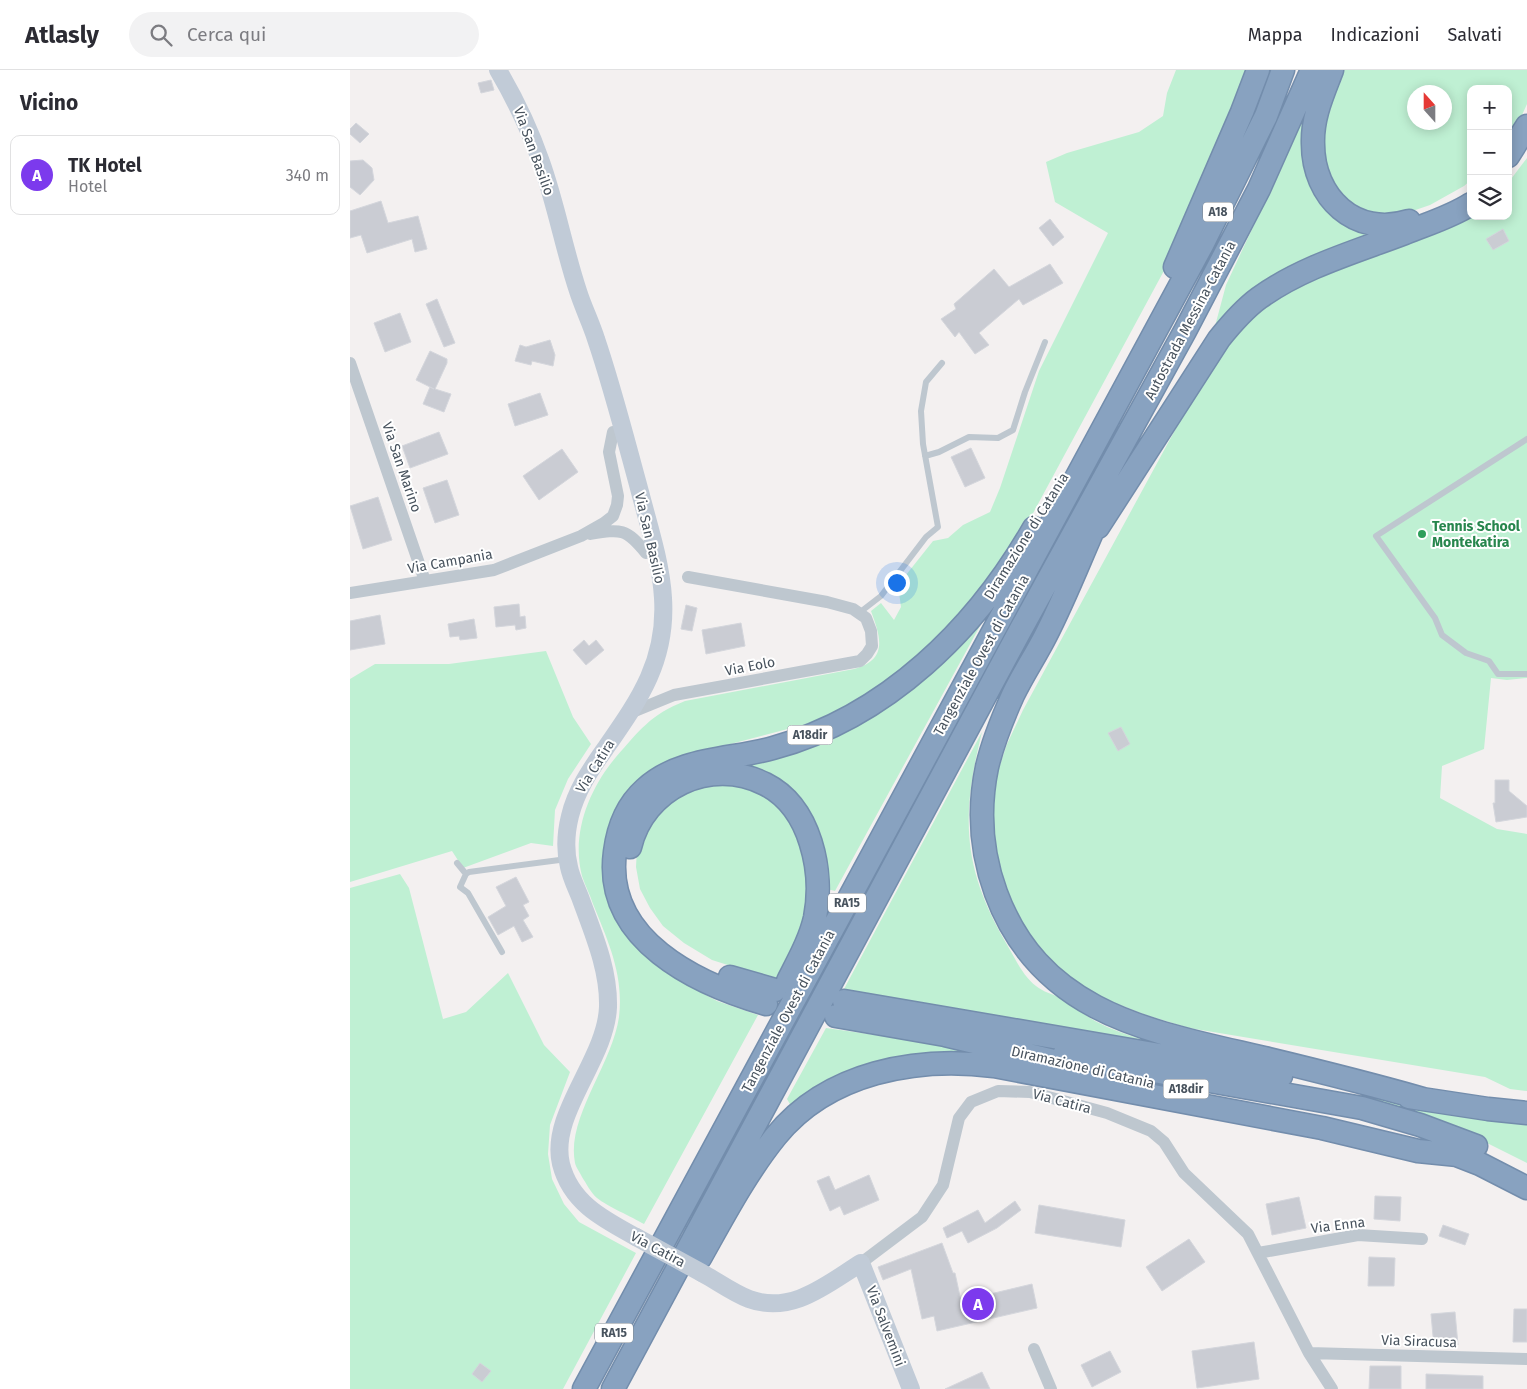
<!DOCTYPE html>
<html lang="it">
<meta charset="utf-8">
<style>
body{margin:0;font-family:"Fira Sans",sans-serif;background:#f2f2f3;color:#2b2b33}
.controls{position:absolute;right:15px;top:15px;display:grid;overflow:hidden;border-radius:10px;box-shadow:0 2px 12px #0003}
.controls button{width:45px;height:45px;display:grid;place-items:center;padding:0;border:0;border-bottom:1px solid #e1e1e2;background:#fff;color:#2b2b33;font:25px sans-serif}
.compass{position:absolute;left:1057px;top:15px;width:45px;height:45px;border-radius:50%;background:#fff;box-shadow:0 2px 12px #0003;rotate:339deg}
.you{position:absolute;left:546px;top:512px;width:18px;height:18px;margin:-12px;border:4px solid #fff;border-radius:50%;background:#1a73e8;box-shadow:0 0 0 8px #1a73e833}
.badge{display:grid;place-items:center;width:32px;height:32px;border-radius:50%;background:#7c3aed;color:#fff;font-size:16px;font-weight:700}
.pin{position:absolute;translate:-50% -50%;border:2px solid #fff;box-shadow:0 1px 5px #0006}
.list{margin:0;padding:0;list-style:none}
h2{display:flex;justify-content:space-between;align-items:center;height:65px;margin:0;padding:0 20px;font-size:21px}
h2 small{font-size:16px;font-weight:400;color:#7c7c81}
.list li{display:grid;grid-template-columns:32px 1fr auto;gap:15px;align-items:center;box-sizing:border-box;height:80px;margin:0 10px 10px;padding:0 10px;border:1px solid #e1e1e2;border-radius:10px}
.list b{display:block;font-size:19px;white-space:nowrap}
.list p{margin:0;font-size:16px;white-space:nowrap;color:#7c7c81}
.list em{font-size:16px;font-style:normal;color:#7c7c81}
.icon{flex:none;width:28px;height:28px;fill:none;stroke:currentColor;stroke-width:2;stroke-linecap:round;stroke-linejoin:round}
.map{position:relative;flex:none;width:1177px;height:1319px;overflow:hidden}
header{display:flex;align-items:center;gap:30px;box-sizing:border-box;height:70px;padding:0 25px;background:#fff;border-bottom:1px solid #e1e1e2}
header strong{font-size:24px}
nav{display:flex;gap:28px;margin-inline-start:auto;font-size:18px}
.search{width:350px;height:45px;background:#f2f2f3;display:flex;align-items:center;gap:12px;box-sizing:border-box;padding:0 18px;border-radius:28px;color:#7c7c81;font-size:19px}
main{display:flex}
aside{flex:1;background:#fff}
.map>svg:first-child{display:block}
</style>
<header>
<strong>Atlasly</strong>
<div class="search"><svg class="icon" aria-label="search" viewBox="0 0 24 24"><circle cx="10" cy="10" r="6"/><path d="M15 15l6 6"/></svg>Cerca qui</div>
<nav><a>Mappa</a><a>Indicazioni</a><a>Salvati</a></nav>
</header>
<main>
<aside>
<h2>Vicino<small></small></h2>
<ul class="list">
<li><span class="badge">A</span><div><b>TK Hotel</b><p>Hotel</p></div><em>340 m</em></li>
</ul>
</aside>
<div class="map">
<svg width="1177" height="1319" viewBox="0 0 1177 1319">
<rect width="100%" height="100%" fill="#f3f0f0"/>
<path fill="#bff0d3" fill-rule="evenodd" d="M 826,0 L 899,0 L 816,197 L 668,471 L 600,560 L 512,630 L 472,650 L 331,687 L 256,781 L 309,896 L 334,913 L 367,931 L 408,945 L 294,1154 C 282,1147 257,1136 247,1128 C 241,1123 236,1113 232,1107 C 230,1102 226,1098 225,1093 C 216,1048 262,995 269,947 C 274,905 258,871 243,834 C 240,825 235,815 232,806 C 221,764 239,719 266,687 C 290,660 300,645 335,631 L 504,599 C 538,590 531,568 521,541 L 531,533 L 544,550 L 551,537 L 548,515 L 583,471 L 598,468 L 613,455 L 640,442 L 650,418 L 689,301 L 758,163 L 705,132 L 696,92 L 717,83 L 789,62 L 813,46 L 817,23 Z
M 994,0 L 1177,0 L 1177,34 L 1166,58 L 1158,68 L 1158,19 L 1121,19 L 1121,110 L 1114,116 L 1080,135 L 1048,146 L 1029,148 L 996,133 L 975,99 L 973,79 L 977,45 ZM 1064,22 L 1094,22 L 1094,52 L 1064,52 Z
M 955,45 L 956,75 L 1022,168 L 864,260 L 876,215 Z
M 1177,88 L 1177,608 L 1157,610 L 1141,608 L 1134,679 L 1092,696 L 1090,728 L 1147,759 L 1177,764 L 1177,1021 L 1160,1019 L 1135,1007 L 839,958 L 796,945 L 760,931 L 730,915 L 703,894 L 664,844 L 647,793 L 642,762 L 643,732 L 646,707 L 657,674 L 673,640 L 862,292 L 900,244 L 950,214 L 1121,146 L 1158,146 L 1158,113 Z
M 636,545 L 485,821 L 477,819 L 466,765 L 380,695 C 411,690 442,685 472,673 C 537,648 586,591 636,545 Z
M 196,581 L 223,647 L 241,674 L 218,709 L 205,740 L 203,776 L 181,773 L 113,798 L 102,781 L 0,812 L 0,609 L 25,594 L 99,594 Z
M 632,662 C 611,746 612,797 656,873 C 665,888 672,905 686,916 C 693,922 703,924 710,928 C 722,935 733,944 745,951 C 777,968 814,975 849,985 L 494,919 Z
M 368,710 L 416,724 L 434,740 L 457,787 L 457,843 L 449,869 L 428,911 L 362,890 L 334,873 L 313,856 L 300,838 L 290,819 L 286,797 L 287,778 L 295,756 L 327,724 Z
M 50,804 L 59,818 L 93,949 L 116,942 L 158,903 L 194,975 L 220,1002 L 200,1055 L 198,1084 L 202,1109 L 214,1134 L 229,1152 L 286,1183 L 213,1319 L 0,1319 L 0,818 Z
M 476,958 L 617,978 L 668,990 L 599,984 L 441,1036 L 437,1029 Z
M 989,1023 L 1049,1030 L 1177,1049 L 1177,1093 L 1133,1071 Z"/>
<path fill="#caccd3" stroke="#d4d6dc" d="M 141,10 L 144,20 L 131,23 L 128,13 Z
M 6,53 L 19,64 L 10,73 L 0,64 L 0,59 Z
M 13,90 L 22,98 L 24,110 L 10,125 L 0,117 L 0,91 Z
M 31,131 L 38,153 L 68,146 L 77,179 L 65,182 L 62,169 L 17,183 L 11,165 L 0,168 L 0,141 Z
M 700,149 L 714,167 L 703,176 L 689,158 Z
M 1153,159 L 1159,171 L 1143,180 L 1136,169 Z
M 700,194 L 713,213 L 673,235 L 669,229 L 629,263 L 639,275 L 625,284 L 609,262 L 605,267 L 591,249 L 606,239 L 604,234 L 644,199 L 659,217 Z
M 87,229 L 105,273 L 94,277 L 76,234 Z
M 50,243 L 61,272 L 35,282 L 24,253 Z
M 200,270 L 205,285 L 203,296 L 182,291 L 181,295 L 165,291 L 170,275 L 176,277 Z
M 80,281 L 97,289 L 97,293 L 85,319 L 101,324 L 94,342 L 73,334 L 80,317 L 84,319 L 66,310 Z
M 190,323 L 198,345 L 165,356 L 158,334 Z
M 89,362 L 98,384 L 60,398 L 52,376 Z
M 621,378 L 635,408 L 615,417 L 601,387 Z
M 212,379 L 228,402 L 189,430 L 173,406 Z
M 97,410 L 109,445 L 85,453 L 73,418 Z
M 28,427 L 42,470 L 13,479 L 0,436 Z
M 169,534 L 170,547 L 175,546 L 176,558 L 166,560 L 165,555 L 146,557 L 144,537 Z
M 336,535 L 347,538 L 342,561 L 331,559 Z
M 30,545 L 35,574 L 0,580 L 0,551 Z
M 124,549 L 127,568 L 110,570 L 109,566 L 100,567 L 98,554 Z
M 391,553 L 395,576 L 356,584 L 352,560 Z
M 234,570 L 239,576 L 246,570 L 254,580 L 236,595 L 223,580 Z
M 771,657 L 780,674 L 768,681 L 758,663 Z
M 1145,710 L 1159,710 L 1159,721 L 1177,736 L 1177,747 L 1146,752 L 1143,733 L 1145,733 Z
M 166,807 L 179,832 L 173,835 L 179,846 L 173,850 L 183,867 L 172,872 L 164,856 L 148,865 L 138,847 L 156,836 L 146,817 Z
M 519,1105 L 529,1130 L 494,1145 L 490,1136 L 480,1141 L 467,1111 L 479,1106 L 485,1120 Z
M 1025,1126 L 1051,1127 L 1050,1151 L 1024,1149 Z
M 949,1127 L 956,1158 L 922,1165 L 916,1134 Z
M 665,1131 L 671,1140 L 647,1158 L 618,1173 L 612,1161 L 597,1168 L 593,1158 L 628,1140 L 635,1153 Z
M 689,1135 L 775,1150 L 771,1177 L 685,1163 Z
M 1093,1155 L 1119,1164 L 1115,1175 L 1089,1166 Z
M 839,1169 L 855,1192 L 812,1221 L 796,1197 Z
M 592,1173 L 603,1203 L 605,1203 L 611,1231 L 682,1214 L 687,1238 L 587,1261 L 584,1246 L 572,1249 L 561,1199 L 533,1210 L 528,1197 Z
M 1019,1187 L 1045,1188 L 1044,1216 L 1018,1216 Z
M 1164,1239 L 1177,1239 L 1177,1272 L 1163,1272 Z
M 1105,1242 L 1108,1275 L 1084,1277 L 1081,1244 Z
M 904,1272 L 909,1309 L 847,1318 L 842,1281 Z
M 760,1281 L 771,1302 L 742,1317 L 731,1295 Z
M 130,1293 L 141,1301 L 132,1312 L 122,1304 Z
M 1020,1296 L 1051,1296 L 1051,1319 L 1019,1319 Z
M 632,1302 L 640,1319 L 595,1319 Z
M 1076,1304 L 1133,1306 L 1133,1319 L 1076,1319 Z"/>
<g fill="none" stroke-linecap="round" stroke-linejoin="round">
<defs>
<path id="highway" d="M 982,0 C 973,24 962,47 963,74 C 963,127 1005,168 1059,151
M 1158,86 L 1177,56
M 825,197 L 892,42 L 908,0
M 752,440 C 733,481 717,524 696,565 C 686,585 673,604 663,625 C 654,645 642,676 637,697 C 628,740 631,782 646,823 C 691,945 803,962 914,988 C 968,1001 1020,1014 1073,1029
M 748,457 L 869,269 C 881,254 894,239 909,228 C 952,197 1005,182 1055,163 C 1077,154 1101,147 1121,134
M 280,777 C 294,718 360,686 415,714 C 461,737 474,802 465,848 C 460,870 448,891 438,911
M 380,907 L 425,920
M 494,931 L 931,1006
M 416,934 C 347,914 253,870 265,782 C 268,758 277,735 295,719 C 330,687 380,690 423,678 C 537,647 626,559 684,458
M 486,946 L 595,965 L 729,997
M 714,985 L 1012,1038 L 1070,1055 L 1126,1076
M 1059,1027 L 1138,1039 L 1177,1043
M 1094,1080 L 1130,1094 L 1177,1118
M 350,1188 C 373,1147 396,1103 426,1066 C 478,1002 567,986 644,996 L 972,1058 L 1068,1081 L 1108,1085
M 234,1319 L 852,175 L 916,46 L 933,0
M 263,1319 L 671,559 L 835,261 L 909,119 L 962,0"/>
</defs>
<use href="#highway" stroke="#738dac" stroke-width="25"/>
<path stroke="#bec7cf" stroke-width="6" d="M 1177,369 L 1026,466 L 1085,548 L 1092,565 L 1116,583 L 1139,591 L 1148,604 L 1177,604
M 575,386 L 589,382 L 619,367 L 648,368 L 663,360 L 675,322 L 695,272
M 509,543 L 531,526 L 576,467 L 588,457 L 573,374 L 571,341 L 576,312 L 592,293
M 107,793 L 116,804 L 119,802 L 217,789
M 116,804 L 110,817 L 118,823 L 152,882"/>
<path stroke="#bec7cf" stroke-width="12" d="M 0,293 L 75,511
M 240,464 C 271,459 276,458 296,483
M 0,523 L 144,500 L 231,466 L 254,453 L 263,446 L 267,435 L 268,426 L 259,382 L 263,362
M 280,643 L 324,625 L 510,591 L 517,584 L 522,576 L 521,561 L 516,548 L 503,539 L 477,532 L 338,507
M 908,1183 L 1008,1165 L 1072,1169
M 511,1193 L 572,1147 L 593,1115 L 609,1048 L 621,1032 L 648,1021 L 680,1022 L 757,1043 L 801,1061 L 814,1072 L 834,1103 L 898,1164 L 959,1283 L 982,1319
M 684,1279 L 701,1319
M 959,1283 L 1177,1289"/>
<path stroke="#c1cbd7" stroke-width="18" d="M 148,0 C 165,29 180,60 191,92 C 206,134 214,179 228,221 C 233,237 241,253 246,269 C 263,319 276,371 290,422 C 299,457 311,493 313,528 C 317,591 289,630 255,679 C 240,700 226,721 220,746 C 216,762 215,781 219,797 C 221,807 226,817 230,827 C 243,863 259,899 258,937 C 256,990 199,1044 211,1094 C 221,1133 253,1149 286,1167
M 352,1203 C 367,1211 383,1223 399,1229 C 442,1245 477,1214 511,1193 L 561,1319"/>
<use href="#highway" stroke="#88a2c0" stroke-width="22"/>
<path stroke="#c1cbd7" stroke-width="18" d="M 286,1167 L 352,1203"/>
</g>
<circle fill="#2e9e5b" stroke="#fff" stroke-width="2" cx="1072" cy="464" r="5"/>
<g text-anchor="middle" stroke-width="4" stroke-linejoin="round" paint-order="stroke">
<g fill="#fff" stroke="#7f878e" stroke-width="1">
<rect x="853" y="132.5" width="30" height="19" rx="4"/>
<rect x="437.5" y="655.5" width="45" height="19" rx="4"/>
<rect x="478" y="823.5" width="38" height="19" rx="4"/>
<rect x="813.5" y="1009.5" width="45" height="19" rx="4"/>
<rect x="245" y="1253.5" width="38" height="19" rx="4"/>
</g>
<g font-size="12" font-weight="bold" fill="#48535e">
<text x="868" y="146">A18</text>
<text x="460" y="669">A18dir</text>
<text x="497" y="837">RA15</text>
<text x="836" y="1023">A18dir</text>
<text x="264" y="1267">RA15</text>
</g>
<g font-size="14" fill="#48535e" stroke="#fff">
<text transform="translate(184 81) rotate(70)" y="5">Via San Basilio</text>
<text transform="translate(840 250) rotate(-62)" y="5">Autostrada Messina-Catania</text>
<text transform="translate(52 397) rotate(71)" y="5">Via San Marino</text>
<text transform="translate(676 466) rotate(-58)" y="5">Diramazione di Catania</text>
<text transform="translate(300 468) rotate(77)" y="5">Via San Basilio</text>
<text transform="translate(100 491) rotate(-10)" y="5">Via Campania</text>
<text transform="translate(631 585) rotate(-61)" y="5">Tangenziale Ovest di Catania</text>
<text transform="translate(400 596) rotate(-11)" y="5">Via Eolo</text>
<text transform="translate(245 696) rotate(-58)" y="5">Via Catira</text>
<text transform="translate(438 941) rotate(-62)" y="5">Tangenziale Ovest di Catania</text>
<text transform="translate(733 997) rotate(13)" y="5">Diramazione di Catania</text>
<text transform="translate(712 1031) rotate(15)" y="5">Via Catira</text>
<text transform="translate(988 1155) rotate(-7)" y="5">Via Enna</text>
<text transform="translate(308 1179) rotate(28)" y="5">Via Catira</text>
<text transform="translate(536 1256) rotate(69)" y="5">Via Salvemini</text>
<text transform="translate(1069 1271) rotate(2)" y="5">Via Siracusa</text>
</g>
<g font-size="14" font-weight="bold" fill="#27864d" stroke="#fff" text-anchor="start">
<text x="1082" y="461">Tennis School<tspan x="1082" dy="16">Montekatira</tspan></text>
</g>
</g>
</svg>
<div class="controls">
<button>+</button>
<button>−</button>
<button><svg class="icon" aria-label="layers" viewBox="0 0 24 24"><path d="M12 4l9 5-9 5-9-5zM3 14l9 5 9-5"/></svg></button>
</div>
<svg class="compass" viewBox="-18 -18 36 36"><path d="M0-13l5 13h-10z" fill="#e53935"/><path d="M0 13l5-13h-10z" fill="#7c7c81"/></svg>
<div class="you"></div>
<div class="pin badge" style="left:628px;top:1234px">A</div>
</div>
</main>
